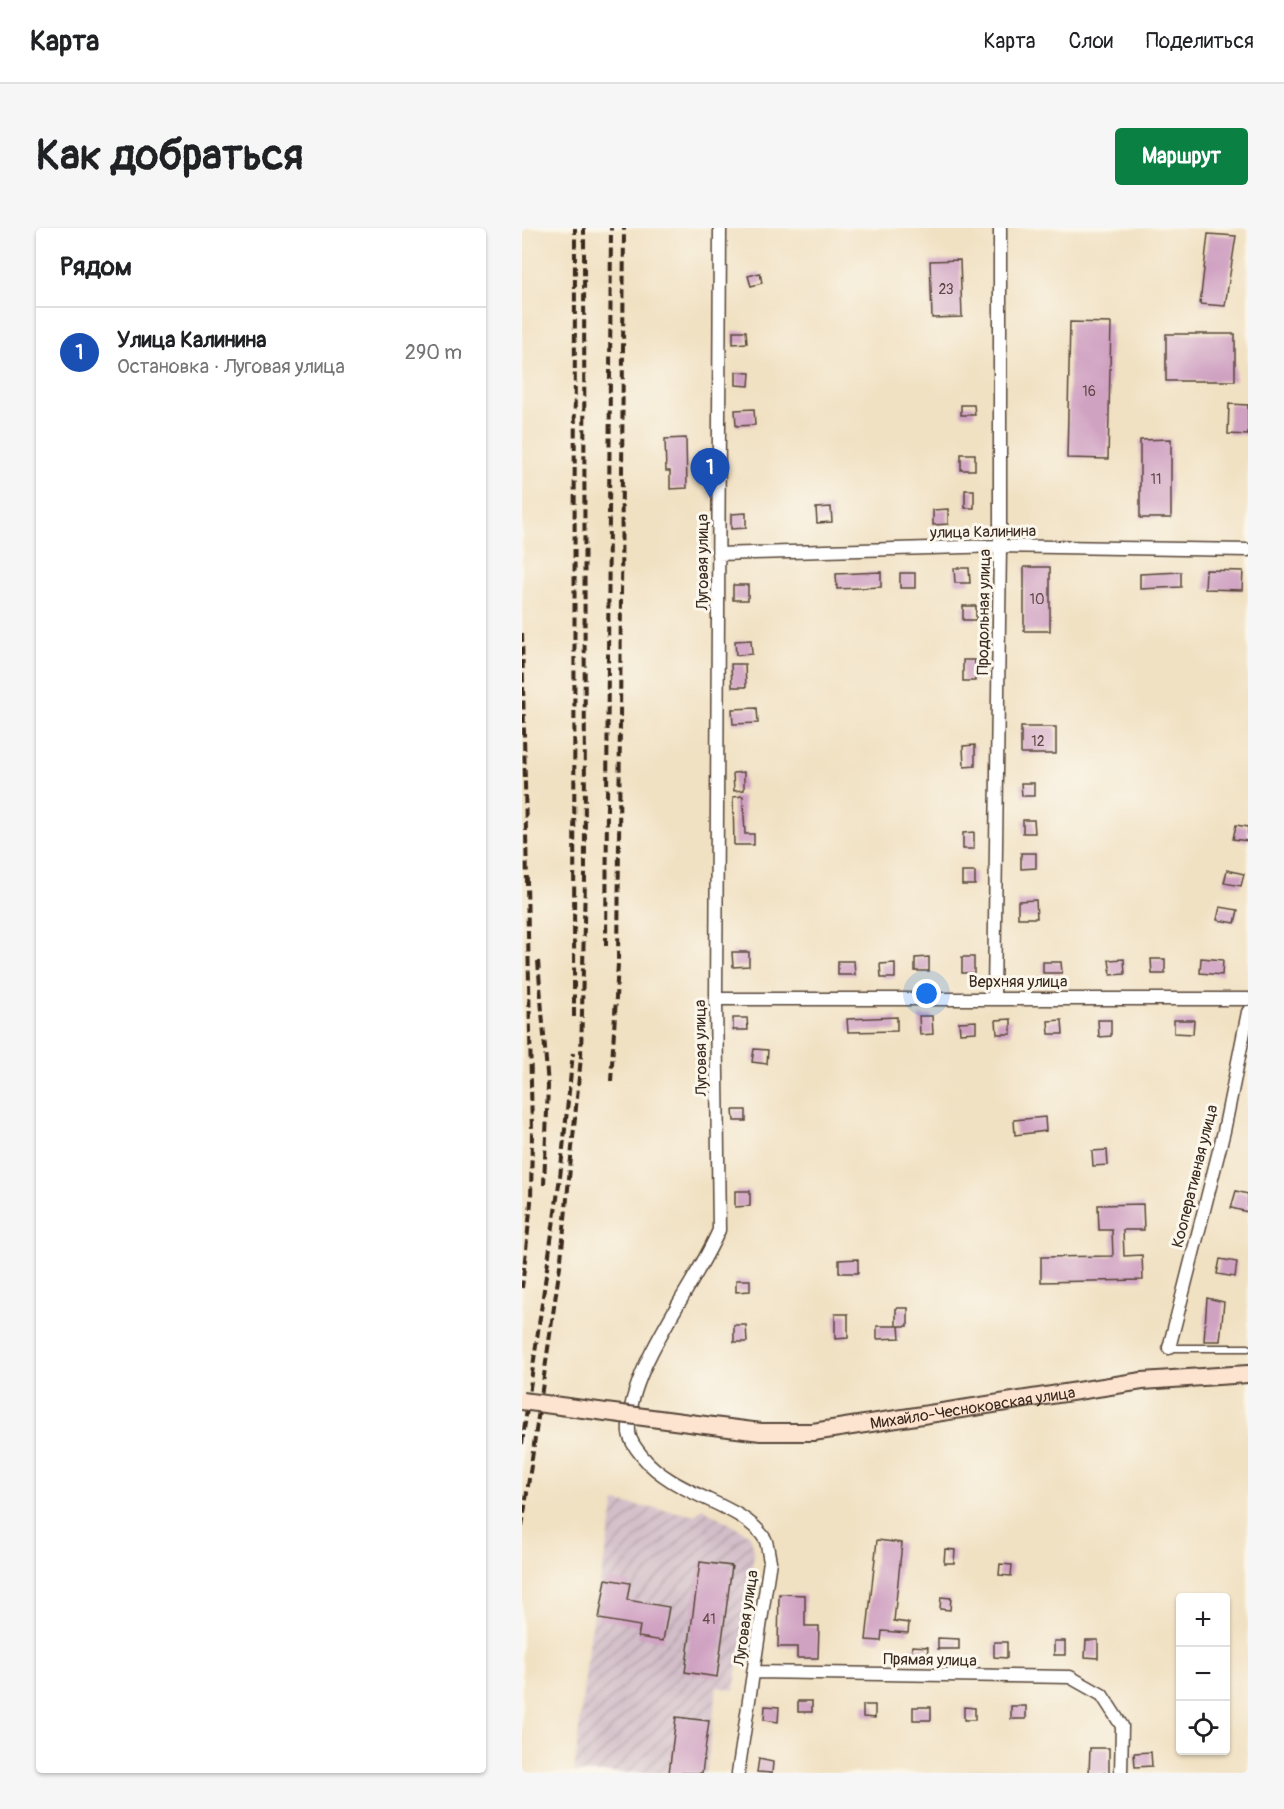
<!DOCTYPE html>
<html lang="ru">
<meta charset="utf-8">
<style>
body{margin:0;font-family:Pangolin,sans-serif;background:#f6f6f6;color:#202124}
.controls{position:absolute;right:18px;bottom:18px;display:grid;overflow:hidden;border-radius:6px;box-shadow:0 2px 4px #0004}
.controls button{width:54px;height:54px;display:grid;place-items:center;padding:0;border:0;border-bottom:2px solid #e0e0e0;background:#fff;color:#202124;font:30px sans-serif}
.you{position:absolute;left:405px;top:766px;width:21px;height:21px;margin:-15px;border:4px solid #fff;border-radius:50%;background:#1a73e8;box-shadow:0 0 0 9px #1a73e833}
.badge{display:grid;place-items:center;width:39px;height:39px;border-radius:50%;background:#0b8043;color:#fff;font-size:20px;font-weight:700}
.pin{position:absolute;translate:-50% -50px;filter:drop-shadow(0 2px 3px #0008)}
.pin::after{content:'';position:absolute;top:32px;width:21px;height:18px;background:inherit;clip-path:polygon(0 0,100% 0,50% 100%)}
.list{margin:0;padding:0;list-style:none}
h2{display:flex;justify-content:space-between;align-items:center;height:78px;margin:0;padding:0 24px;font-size:26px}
h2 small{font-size:20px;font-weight:400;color:#757577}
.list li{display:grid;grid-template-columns:39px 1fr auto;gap:18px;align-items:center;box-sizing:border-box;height:90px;padding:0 24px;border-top:2px solid #e0e0e0}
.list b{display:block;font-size:22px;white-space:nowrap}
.list p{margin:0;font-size:20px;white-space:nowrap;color:#757577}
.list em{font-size:20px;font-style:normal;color:#757577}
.icon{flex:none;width:33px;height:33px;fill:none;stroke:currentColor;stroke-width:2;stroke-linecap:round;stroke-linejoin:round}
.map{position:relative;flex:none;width:726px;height:1545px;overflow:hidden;border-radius:6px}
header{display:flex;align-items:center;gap:36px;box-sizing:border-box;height:84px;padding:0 30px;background:#fff;border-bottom:2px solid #e0e0e0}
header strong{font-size:28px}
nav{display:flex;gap:33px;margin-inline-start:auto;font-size:21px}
.intro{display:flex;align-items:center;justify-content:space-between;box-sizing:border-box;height:144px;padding:0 36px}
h1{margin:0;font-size:42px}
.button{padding:15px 27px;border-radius:6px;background:#0b8043;color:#fff;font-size:21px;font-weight:700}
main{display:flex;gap:36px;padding:0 36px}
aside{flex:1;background:#fff;border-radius:6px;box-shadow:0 2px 4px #0004}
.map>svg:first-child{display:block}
</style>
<header>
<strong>Карта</strong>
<nav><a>Карта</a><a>Слои</a><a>Поделиться</a></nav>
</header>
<div class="intro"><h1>Как добраться</h1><a class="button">Маршрут</a></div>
<main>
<aside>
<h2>Рядом<small></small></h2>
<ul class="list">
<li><span class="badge" style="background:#1a4fb4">1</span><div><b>Улица Калинина</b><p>Остановка · Луговая улица</p></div><em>290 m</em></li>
</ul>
</aside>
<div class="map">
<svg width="726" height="1545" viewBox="0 0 726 1545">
<defs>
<pattern id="industrial-furrows" width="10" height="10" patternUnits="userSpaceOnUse" patternTransform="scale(1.5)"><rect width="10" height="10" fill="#d2bdc8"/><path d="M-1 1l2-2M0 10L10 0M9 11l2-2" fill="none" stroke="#ac9aa2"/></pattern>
</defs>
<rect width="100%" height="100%" fill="#fbf7ec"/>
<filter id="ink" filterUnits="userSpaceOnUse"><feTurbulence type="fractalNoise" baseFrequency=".0167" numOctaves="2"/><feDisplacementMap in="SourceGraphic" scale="12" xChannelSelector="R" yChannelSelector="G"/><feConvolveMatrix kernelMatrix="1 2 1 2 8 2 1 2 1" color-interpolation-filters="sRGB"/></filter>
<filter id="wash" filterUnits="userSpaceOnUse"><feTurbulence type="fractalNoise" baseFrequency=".008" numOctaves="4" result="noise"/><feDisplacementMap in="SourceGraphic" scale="24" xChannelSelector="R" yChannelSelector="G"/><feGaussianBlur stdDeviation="1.35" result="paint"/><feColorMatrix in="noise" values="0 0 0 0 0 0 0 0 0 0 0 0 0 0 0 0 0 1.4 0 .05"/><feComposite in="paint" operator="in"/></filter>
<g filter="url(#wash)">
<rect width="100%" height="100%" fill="#f1e1c3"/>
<path fill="url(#industrial-furrows)" d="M 93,1274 L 173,1287 L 180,1280 L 228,1307 L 232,1321 L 229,1358 L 212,1462 L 195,1459 L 184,1545 L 52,1545 L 67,1414 Z"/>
<g id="blocks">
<path fill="#d0a2c2" d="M 686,6 L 714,8 L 703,78 L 678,76 Z
M 438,32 L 440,89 L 410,90 L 408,33 Z
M 238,45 L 240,55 L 229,58 L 226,48 Z
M 548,94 L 589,95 L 586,231 L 545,230 Z
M 211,103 L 224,103 L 225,115 L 211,116 Z
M 644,106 L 713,106 L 713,153 L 644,153 Z
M 214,144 L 228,145 L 227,158 L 214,157 Z
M 707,176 L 726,177 L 726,207 L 706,206 Z
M 439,177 L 452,177 L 453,187 L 439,187 Z
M 232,181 L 233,197 L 214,198 L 213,182 Z
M 164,210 L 165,260 L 148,261 L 148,243 L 144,243 L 143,211 Z
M 649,211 L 649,290 L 618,290 L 618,212 Z
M 439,226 L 453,226 L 453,242 L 439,242 Z
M 443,262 L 452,262 L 452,280 L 443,280 Z
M 309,279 L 310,294 L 295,295 L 294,280 Z
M 426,281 L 426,296 L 411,297 L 411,282 Z
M 224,285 L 224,300 L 209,301 L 209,286 Z
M 502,339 L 528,339 L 528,403 L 502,403 Z
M 432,340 L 447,340 L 448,355 L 433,355 Z
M 684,342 L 721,343 L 720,362 L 683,361 Z
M 359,344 L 359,359 L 315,361 L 314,346 Z
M 659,344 L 659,359 L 618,361 L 618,346 Z
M 378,345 L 393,345 L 393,360 L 378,360 Z
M 211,357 L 226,357 L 226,372 L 211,372 Z
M 441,378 L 454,378 L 454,392 L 441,392 Z
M 229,412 L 230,426 L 214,427 L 213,413 Z
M 441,432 L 453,432 L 453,453 L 441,453 Z
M 209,436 L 223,436 L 224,459 L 210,459 Z
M 235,480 L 236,495 L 211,496 L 210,481 Z
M 499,499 L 534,499 L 534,526 L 499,526 Z
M 453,517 L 453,538 L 442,539 L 441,518 Z
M 222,544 L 222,562 L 212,563 L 211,545 Z
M 499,555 L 512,555 L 512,568 L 500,568 Z
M 221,568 L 223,606 L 232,606 L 232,617 L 212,617 L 211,569 Z
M 501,592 L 512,592 L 513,605 L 501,605 Z
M 714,597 L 726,599 L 726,613 L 711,611 Z
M 452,604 L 452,621 L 441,621 L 441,605 Z
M 499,625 L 514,625 L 514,640 L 499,641 Z
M 705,642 L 722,646 L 719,658 L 702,655 Z
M 440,644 L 453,644 L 453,657 L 440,657 Z
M 514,672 L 515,690 L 496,690 L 496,673 Z
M 698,679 L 716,682 L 713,695 L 695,692 Z
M 210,724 L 227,724 L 227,738 L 211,739 Z
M 407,729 L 407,743 L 393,743 L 393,730 Z
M 440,729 L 452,729 L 452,745 L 440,745 Z
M 679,730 L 701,732 L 700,747 L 678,745 Z
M 602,731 L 603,746 L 589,747 L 587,732 Z
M 629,731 L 643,731 L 643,746 L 630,746 Z
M 316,733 L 332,733 L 333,747 L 316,747 Z
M 521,734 L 539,734 L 540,745 L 521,745 Z
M 373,735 L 373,750 L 359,750 L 358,736 Z
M 397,788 L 410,788 L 411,806 L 398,807 Z
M 375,789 L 375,803 L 326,804 L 325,791 Z
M 211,790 L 225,790 L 226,802 L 211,802 Z
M 489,791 L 489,806 L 475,806 L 474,792 Z
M 540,792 L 541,806 L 527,806 L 526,793 Z
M 576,792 L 589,792 L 589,808 L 577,809 Z
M 652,792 L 672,792 L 671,806 L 652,805 Z
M 454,793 L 454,804 L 438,805 L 437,794 Z
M 232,821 L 246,822 L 245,836 L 230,834 Z
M 211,882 L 224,882 L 224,893 L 212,893 Z
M 523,889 L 524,903 L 493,907 L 492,892 Z
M 585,922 L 586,937 L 571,938 L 570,923 Z
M 213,963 L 228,963 L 228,978 L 213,979 Z
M 714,963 L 726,966 L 726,984 L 709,980 Z
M 621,976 L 622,1002 L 601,1002 L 602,1028 L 620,1027 L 621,1052 L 519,1054 L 519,1029 L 591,1028 L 590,1002 L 577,1002 L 576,977 Z
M 336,1031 L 336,1045 L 317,1045 L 317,1032 Z
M 698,1031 L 715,1034 L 713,1049 L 695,1046 Z
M 214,1052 L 228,1052 L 228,1063 L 214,1064 Z
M 685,1070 L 702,1074 L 698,1113 L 682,1113 Z
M 374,1080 L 386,1080 L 386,1098 L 374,1098 Z
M 313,1086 L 326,1086 L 326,1110 L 313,1111 Z
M 212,1097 L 224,1097 L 225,1114 L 212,1114 Z
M 355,1098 L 377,1098 L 378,1110 L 355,1111 Z
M 355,1312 L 380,1315 L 372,1393 L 387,1395 L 386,1405 L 360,1403 L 359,1413 L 344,1412 Z
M 423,1321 L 433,1322 L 432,1335 L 422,1335 Z
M 178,1334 L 210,1338 L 195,1449 L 163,1444 Z
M 478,1336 L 490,1337 L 489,1348 L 477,1347 Z
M 84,1351 L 108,1355 L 105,1372 L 147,1379 L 141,1413 L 116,1409 L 118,1398 L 77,1391 Z
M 257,1366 L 283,1367 L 283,1398 L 297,1398 L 296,1430 L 275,1430 L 275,1419 L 256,1419 Z
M 419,1369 L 429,1370 L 428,1382 L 418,1381 Z
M 416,1410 L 437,1411 L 437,1421 L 416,1421 Z
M 564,1412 L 576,1412 L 576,1430 L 563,1429 Z
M 532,1413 L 543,1413 L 543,1427 L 532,1427 Z
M 472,1414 L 485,1414 L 485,1430 L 472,1429 Z
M 390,1418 L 406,1419 L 405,1431 L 389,1430 Z
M 276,1473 L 290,1473 L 290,1484 L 276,1484 Z
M 341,1477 L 353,1477 L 353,1490 L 341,1489 Z
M 243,1478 L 257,1479 L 256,1494 L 242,1492 Z
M 489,1478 L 504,1478 L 504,1491 L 489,1491 Z
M 391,1479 L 409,1479 L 409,1492 L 391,1492 Z
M 442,1479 L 453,1480 L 453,1492 L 442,1492 Z
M 154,1489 L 187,1493 L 180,1545 L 147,1545 Z
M 568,1520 L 587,1520 L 587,1545 L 567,1545 Z
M 629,1524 L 630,1538 L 613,1539 L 612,1525 Z
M 237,1531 L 251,1534 L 250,1545 L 235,1544 Z"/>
</g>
</g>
<g filter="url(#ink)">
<use href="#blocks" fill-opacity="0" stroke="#564537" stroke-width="1.5"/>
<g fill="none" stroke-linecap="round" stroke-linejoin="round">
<defs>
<path id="lane" d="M 647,1120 L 726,1120"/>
<path id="street" d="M 198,0 L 194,771 L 197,1002 C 173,1059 103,1143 107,1205 C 108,1213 115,1222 120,1228 C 153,1269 219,1274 243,1311 C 246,1317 246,1326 248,1333 L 216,1545
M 196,326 L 478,318 L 726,322
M 472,769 L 478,318 L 478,0
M 194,771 L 726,771
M 647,1120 L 702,903 L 726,784
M 232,1444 L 548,1449 L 580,1467 L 600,1498 L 599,1545"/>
<g id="secondary">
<path id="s1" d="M 175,1196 L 239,1204 L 291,1204 L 620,1153 L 726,1146"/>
</g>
</defs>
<use href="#lane" stroke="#564537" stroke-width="9"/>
<use href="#street" stroke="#564537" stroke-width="15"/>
<use href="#secondary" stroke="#564537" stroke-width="20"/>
<use href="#lane" stroke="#fff" stroke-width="6"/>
<use href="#street" stroke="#fff" stroke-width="12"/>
<use href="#secondary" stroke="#fde4d1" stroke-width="16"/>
<path stroke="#3b2a1e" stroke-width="4" stroke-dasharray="9 4.5" stroke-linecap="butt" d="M 0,405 L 10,904 L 9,974 L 0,1060
M 84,718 L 89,0
M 16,733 L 26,858 L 22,957
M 52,789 L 53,0
M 89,853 L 96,736 L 102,0
M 0,1216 L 38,949 L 51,825
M 0,1299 L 39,1031 L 59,829 L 63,651 L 62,0"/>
<defs>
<path id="secondary-bridge" d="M 0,1173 L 175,1196"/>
</defs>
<use href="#secondary-bridge" stroke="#564537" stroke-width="20" stroke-linecap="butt"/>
<use href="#secondary-bridge" stroke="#fde4d1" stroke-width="16"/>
</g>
</g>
<g text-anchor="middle" stroke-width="6" stroke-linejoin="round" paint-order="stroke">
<g font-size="14" fill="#604847">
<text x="424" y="66">23</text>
<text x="567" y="168">16</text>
<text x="634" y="256">11</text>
<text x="515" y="376">10</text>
<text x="516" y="518">12</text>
<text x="187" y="1396">41</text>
</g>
<g font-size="16" fill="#3b2a1e" stroke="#fbf7ec">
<text transform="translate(461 303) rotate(-1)" y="6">улица Калинина</text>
<text transform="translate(180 334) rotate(-90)" y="6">Луговая улица</text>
<text transform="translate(461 384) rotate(-89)" y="6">Продольная улица</text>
<text x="496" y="759">Верхняя улица</text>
<text transform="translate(178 820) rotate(-91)" y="6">Луговая улица</text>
<text transform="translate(672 948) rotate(-76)" y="6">Кооперативная улица</text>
<text dy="6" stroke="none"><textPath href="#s1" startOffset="278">Михайло-Чесноковская улица</textPath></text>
<text transform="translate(223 1390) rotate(-82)" y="6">Луговая улица</text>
<text transform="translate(408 1431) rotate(1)" y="6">Прямая улица</text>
</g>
</g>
</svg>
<div class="controls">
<button>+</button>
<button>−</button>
<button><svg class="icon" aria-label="locate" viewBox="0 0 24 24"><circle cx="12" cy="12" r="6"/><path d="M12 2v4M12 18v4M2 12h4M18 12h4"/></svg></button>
</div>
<div class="you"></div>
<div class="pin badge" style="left:188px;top:270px;background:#1a4fb4">1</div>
</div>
</main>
